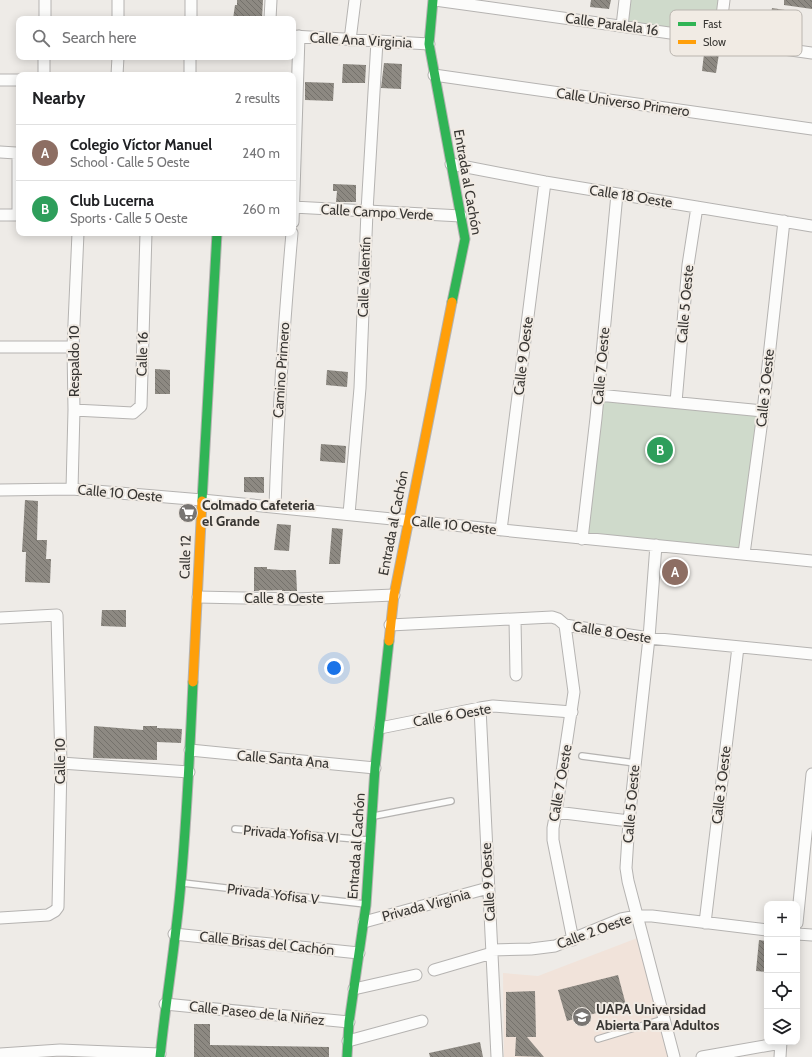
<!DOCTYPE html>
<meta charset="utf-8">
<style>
body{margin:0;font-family:Cabin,sans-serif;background:#f2f2f2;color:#202124}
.controls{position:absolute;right:12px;bottom:12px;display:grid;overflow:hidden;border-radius:8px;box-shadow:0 2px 10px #0003}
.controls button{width:36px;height:36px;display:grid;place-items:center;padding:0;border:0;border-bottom:1px solid #e0e0e0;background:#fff;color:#202124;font:20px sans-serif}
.you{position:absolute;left:334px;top:668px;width:14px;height:14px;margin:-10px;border:3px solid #fff;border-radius:50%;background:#1a73e8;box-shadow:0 0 0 6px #1a73e833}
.badge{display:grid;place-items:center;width:26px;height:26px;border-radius:50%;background:#7c3aed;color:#fff;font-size:13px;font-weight:700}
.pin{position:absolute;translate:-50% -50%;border:2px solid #fff;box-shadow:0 1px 4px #0006}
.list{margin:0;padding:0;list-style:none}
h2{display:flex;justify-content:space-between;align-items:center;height:52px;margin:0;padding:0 16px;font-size:17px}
h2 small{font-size:13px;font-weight:400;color:#757577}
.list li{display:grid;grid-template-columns:26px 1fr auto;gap:12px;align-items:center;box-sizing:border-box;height:56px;padding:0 16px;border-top:1px solid #e0e0e0}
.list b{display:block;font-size:15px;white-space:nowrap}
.list p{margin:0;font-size:13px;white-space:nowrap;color:#757577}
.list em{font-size:13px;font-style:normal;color:#757577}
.icon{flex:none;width:22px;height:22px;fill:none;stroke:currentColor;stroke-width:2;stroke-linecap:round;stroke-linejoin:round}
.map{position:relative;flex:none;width:812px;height:1057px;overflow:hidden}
.search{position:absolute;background:#fff;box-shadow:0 2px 10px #0003;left:16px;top:16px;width:280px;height:44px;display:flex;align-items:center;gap:10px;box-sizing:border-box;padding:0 14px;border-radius:8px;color:#757577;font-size:15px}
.panel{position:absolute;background:#fff;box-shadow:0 2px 10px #0003;left:16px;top:72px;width:280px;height:164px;border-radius:8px}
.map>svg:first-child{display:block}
</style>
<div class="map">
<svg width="812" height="1057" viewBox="0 0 812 1057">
<defs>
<pattern id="building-back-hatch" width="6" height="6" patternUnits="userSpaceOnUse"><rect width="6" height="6" fill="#8d8982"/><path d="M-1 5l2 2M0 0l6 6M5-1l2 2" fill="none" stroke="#74716b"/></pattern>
</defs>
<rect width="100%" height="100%" fill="#eeebe7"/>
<path fill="#f1e3da" d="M 640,937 L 672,1057 L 504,1057 L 503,973 L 538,976 Z"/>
<path fill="#cfdacb" d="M 627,0 L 721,0 L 716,36 L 624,23 Z
M 603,399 L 757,414 L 742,550 L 587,535 Z"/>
<path fill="url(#building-back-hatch)" d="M 237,0 L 263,0 L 262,19 L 233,19 L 235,5 L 237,5 Z
M 591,0 L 611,0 L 609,9 L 590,7 Z
M 784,0 L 812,0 L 812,9 L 784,5 Z
M 772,8 L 785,10 L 781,38 L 768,36 Z
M 705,45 L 720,47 L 716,73 L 702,71 Z
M 384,63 L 402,64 L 401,89 L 381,88 Z
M 343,64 L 366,65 L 365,83 L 342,83 Z
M 305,82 L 334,83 L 333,101 L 305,100 Z
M 333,184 L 356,185 L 356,202 L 336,202 L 337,191 L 333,191 Z
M 155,369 L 170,370 L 170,394 L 155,394 Z
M 327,370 L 348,372 L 347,387 L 326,385 Z
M 321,444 L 346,446 L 345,463 L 320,461 Z
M 244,477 L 264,477 L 264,493 L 244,492 Z
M 25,500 L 38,501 L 37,540 L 47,540 L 46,559 L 51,559 L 50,583 L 25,582 L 26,552 L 22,552 Z
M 277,524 L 291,525 L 289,551 L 274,550 Z
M 332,528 L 343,529 L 340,564 L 329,564 Z
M 254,567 L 267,567 L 267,569 L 281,570 L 296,570 L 297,591 L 282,591 L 282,590 L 254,591 Z
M 102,610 L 126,610 L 126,627 L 101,626 Z
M 94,726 L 143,730 L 143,726 L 157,726 L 157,728 L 182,729 L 181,743 L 157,742 L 157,760 L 93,758 Z
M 759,940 L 767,941 L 767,972 L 756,971 Z
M 618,975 L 626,1005 L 567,1021 L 558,990 Z
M 535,991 L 536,1037 L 527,1037 L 544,1057 L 515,1056 L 516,1037 L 506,1037 L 506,992 Z
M 194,1024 L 210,1024 L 210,1045 L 329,1047 L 329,1057 L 194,1057 Z
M 480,1042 L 483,1057 L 430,1057 L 429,1053 Z"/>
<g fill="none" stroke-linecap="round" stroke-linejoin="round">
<defs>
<path id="lane" d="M 582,756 L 635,763
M 374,816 L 451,801
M 235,829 L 368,840
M 183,883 L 365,904
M 598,1039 L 664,1019"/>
<path id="street" d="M 435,0 L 812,53
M 45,19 L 45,0
M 118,19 L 118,0
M 191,19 L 191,0
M 270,19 L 271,0
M 622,26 L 625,0
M 293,36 L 429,44
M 350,40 L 355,0
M 719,40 L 724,0
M 44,75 L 44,57
M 117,75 L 118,57
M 190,75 L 190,57
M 434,75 L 812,129
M 0,80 L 19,80
M 0,152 L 16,153 L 18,156 L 18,215
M 451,164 L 545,182 L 812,226
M 293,207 L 461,216
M 0,215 L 19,215
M 293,222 L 299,36
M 0,347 L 73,347
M 598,395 L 763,411
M 676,402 L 688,265 L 697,207
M 74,410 L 133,413 L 141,406 L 146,233
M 72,489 L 74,410 L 73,347 L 78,233
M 0,490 L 72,489 L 202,500 L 812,561
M 275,507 C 278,415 284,324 292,233
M 349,514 L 360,388 L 367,211 L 377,41
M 501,530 L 545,182
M 582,539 L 596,418 L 617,194
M 656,545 L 649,638 L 629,821 L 626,868 L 628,881 L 674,1057
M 744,554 L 762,420 L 784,221
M 198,597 L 296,599 L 394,595
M 0,618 L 57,615 L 61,763 L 58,907 L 55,911 L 48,915 L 0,918
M 515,619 L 516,675
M 390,625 L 552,617 L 558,619 L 565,625 L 649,638 L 812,654
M 565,625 L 574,692 L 556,812 L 553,828 L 553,840 L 573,940
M 480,708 L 497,1057
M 380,728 L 480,708 L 493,706 L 572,712
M 190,750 L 375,768
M 61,763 L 189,772
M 556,812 L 629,821
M 364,922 L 488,888
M 705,923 L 738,647
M 797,923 L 812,774
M 174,934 L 359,953
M 797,934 L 812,935
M 492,950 L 531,949 L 555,946 L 621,919 L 637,916 L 652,916 L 767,930
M 434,970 L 492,953
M 354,989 L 416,975
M 165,1004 L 349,1022
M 348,1041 L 422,1021
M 0,1054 L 60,1050 L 160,1054
M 702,1057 L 781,1043
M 780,1057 L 781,1042"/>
<path id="fast" d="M 433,0 L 429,44 L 465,239 L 452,302
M 202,501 L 217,233
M 160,1057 C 166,999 176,941 181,882 C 187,816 190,749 193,682
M 347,1057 L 349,1022 L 366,905 L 375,768 L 389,641"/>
<path id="slow" d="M 389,641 L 394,595 L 452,302
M 193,682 L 202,501"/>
</defs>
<use href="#lane" stroke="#b5b3b1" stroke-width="8"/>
<use href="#street" stroke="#b5b3b1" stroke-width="13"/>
<use href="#fast" stroke="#b5b3b1" stroke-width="11"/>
<use href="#slow" stroke="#b5b3b1" stroke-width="11"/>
<use href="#lane" stroke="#fcfcfb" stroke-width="5.5"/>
<use href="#street" stroke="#fcfcfb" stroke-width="11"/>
<use href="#fast" stroke="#30b455" stroke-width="9"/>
<use href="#slow" stroke="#ff9f0a" stroke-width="9"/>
</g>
<defs>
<symbol id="supermarket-disc" viewBox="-11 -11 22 22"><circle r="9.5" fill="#787572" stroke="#f1ebe4"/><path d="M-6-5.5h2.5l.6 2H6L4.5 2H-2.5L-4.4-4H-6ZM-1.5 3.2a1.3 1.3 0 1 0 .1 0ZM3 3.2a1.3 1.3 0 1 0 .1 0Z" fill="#fff"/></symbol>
<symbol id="university-disc" viewBox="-11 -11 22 22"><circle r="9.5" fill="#787572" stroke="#f1ebe4"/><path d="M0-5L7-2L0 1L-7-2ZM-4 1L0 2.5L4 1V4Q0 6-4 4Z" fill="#fff"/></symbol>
</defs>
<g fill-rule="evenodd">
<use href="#supermarket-disc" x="177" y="502" width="22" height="22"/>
<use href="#university-disc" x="571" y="1006" width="22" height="22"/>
</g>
<g text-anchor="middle" stroke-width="4" stroke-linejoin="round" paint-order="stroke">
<g font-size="14" fill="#383633" stroke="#f1ebe4">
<text transform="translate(612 24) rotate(8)" y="5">Calle Paralela 16</text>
<text transform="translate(361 40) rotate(3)" y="5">Calle Ana Virginia</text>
<text transform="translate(623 102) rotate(8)" y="5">Calle Universo Primero</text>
<text transform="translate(468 182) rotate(80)" y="5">Entrada al Cachón</text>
<text transform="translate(631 196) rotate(9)" y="5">Calle 18 Oeste</text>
<text transform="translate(377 212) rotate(3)" y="5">Calle Campo Verde</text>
<text transform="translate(364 277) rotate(-88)" y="5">Calle Valentín</text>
<text transform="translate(685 304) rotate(-85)" y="5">Calle 5 Oeste</text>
<text transform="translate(142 354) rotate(-88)" y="5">Calle 16</text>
<text transform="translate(523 356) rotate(-83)" y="5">Calle 9 Oeste</text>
<text transform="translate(74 361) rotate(-90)" y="5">Respaldo 10</text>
<text transform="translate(601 366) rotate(-85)" y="5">Calle 7 Oeste</text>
<text transform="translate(281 370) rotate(-86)" y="5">Camino Primero</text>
<text transform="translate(765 388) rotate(-84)" y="5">Calle 3 Oeste</text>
<text transform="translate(120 493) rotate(5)" y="5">Calle 10 Oeste</text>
<text transform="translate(393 523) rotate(-79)" y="5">Entrada al Cachón</text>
<text transform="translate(454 525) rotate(6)" y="5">Calle 10 Oeste</text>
<text transform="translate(185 557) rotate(-88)" y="5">Calle 12</text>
<text x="284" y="603">Calle 8 Oeste</text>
<text transform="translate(612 632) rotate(9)" y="5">Calle 8 Oeste</text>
<text transform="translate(452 715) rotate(-10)" y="5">Calle 6 Oeste</text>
<text transform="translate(283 759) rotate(5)" y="5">Calle Santa Ana</text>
<text transform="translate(60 761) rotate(-90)" y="5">Calle 10</text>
<text transform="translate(560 783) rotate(-80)" y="5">Calle 7 Oeste</text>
<text transform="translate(721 785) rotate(-83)" y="5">Calle 3 Oeste</text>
<text transform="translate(631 804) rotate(-85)" y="5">Calle 5 Oeste</text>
<text transform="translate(291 834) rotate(5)" y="5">Privada Yofisa VI</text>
<text transform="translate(356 846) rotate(-86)" y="5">Entrada al Cachón</text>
<text transform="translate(488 882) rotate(-93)" y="5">Calle 9 Oeste</text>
<text transform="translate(273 894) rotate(7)" y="5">Privada Yofisa V</text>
<text transform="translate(426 905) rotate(-15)" y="5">Privada Virginia</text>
<text transform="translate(594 931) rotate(-20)" y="5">Calle 2 Oeste</text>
<text transform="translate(267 943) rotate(6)" y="5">Calle Brisas del Cachón</text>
<text transform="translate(257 1013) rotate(6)" y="5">Calle Paseo de la Niñez</text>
</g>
<g font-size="14" font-weight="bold" fill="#383633" stroke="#f1ebe4" text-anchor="start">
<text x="202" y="510">Colmado Cafeteria<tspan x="202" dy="16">el Grande</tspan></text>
<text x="596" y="1014">UAPA Universidad<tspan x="596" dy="16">Abierta Para Adultos</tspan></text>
</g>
</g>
<rect x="670" y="10" width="132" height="46" rx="6" fill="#f1ebe4" stroke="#bab5af" stroke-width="1"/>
<rect x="678" y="22" width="18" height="4" fill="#30b455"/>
<rect x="678" y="40" width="18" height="4" fill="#ff9f0a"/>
<g font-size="11" fill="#383633">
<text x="703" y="28">Fast</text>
<text x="703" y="46">Slow</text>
</g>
</svg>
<div class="controls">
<button>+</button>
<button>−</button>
<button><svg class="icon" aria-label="locate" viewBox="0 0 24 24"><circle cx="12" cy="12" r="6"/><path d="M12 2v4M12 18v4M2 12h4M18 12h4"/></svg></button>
<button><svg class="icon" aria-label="layers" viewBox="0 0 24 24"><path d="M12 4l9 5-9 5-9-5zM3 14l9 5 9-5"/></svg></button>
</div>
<div class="you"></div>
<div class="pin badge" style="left:675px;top:572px;background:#8d6e63">A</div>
<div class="pin badge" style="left:660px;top:450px;background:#2e9e5b">B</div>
<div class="search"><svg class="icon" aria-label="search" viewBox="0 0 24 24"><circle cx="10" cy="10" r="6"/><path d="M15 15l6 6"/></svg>Search here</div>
<section class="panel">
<h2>Nearby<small>2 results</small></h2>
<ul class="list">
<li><span class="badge" style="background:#8d6e63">A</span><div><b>Colegio Víctor Manuel</b><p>School · Calle 5 Oeste</p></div><em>240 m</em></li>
<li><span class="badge" style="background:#2e9e5b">B</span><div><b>Club Lucerna</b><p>Sports · Calle 5 Oeste</p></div><em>260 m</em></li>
</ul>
</section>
</div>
